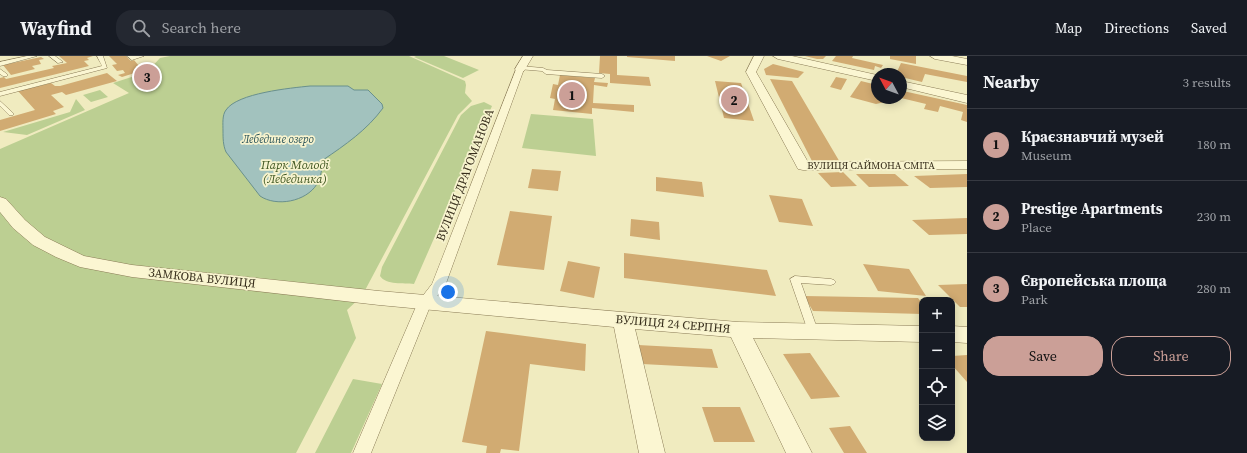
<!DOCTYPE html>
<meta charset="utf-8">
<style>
body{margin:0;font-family:"Source Serif 4",serif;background:#242831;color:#f1f3f6}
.controls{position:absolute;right:12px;bottom:12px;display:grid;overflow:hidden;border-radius:8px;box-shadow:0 2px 10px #0003}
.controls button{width:36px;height:36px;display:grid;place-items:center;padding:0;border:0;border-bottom:1px solid #363941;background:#171b24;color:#f1f3f6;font:20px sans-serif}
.compass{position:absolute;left:871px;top:12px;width:36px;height:36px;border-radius:50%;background:#171b24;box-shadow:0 2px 10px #0003;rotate:311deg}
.you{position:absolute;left:448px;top:236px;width:14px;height:14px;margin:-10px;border:3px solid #fff;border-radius:50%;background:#1a73e8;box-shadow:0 0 0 6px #1a73e833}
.badge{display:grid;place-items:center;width:26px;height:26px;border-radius:50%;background:#cb9f97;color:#111;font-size:13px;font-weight:700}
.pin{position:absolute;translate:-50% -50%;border:2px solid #fff;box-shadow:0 1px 4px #0006}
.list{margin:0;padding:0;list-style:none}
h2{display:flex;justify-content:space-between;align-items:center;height:52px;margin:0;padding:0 16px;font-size:17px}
h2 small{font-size:13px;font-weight:400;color:#9ea1a6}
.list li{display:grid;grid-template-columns:26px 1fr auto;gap:12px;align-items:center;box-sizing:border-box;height:72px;padding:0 16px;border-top:1px solid #363941}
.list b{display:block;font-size:15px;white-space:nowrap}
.list p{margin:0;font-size:13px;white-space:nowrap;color:#9ea1a6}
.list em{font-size:13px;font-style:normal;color:#9ea1a6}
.actions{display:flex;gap:8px;padding:12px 16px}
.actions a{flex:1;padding:9px 0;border:1px solid #cb9f97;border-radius:16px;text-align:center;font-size:14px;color:#cb9f97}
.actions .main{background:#cb9f97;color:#111}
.icon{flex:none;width:22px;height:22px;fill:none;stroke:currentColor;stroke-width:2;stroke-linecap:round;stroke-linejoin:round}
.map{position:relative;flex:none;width:967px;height:397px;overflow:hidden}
header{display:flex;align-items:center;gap:24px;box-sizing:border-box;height:56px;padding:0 20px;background:#171b24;border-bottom:1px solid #363941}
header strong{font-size:19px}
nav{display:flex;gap:22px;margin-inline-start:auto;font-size:14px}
.search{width:280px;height:36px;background:#242831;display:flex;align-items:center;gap:10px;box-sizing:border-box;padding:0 14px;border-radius:16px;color:#9ea1a6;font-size:15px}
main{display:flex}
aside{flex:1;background:#171b24}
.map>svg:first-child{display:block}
</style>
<header>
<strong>Wayfind</strong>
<div class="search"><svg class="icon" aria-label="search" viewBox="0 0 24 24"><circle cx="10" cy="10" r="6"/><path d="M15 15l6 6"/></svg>Search here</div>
<nav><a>Map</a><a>Directions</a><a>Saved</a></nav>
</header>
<main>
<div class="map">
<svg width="967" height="397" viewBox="0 0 967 397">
<rect width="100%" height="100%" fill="#f0ebbf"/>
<path fill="#bccf92" d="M 170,0 L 409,0 L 465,25 L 466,29 L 465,37 L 472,45 L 458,59 L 362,240 L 347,254 L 356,282 L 296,397 L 0,397 L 0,93 L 129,37 L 113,27 L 147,16 L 160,2 Z
M 416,0 L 444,0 L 479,14 L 463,22 L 414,1 Z
M 100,34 L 108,41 L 91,46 L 83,39 Z
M 76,43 L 85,54 L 27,79 L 3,76 L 70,56 Z
M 484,46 L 492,50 L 414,228 C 404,227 386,229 380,220 L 382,211 L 461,59 L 471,50 Z
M 531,58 L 593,63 L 596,100 L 522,92 Z
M 353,323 L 382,328 L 351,397 L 315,397 Z"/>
<path fill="#a2c2be" stroke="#69908d" d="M 310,30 L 348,30 L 354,34 L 368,34 L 382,48 L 383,52 C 367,74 345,89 323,104 C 322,112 321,121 317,128 C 306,146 276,151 260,140 L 226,96 C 223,89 223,82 223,75 C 223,68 222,59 226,54 C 237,37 291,32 310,30 Z"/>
<path fill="#d1ab72" d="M 59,0 L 93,0 L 87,2 L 89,4 L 84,5 L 89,10 L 0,32 L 0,22 L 4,21 L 6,23 L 54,12 L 52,10 L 67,7 Z
M 109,0 L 126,0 L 131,5 L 134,4 L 139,10 L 136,10 L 141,15 L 122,21 L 118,19 L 125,17 L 123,14 L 117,15 L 112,9 L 117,8 Z
M 600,0 L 617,0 L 617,19 L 649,21 L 651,30 L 610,27 L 610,18 L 599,17 Z
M 627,0 L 675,0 L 675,5 L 627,1 Z
M 707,0 L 730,0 L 721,5 Z
M 805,0 L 826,0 L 823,3 L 817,3 Z
M 836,0 L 853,0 L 852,2 L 883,9 L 881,12 L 875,10 L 874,14 L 832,5 Z
M 890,0 L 916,0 L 916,8 L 890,3 Z
M 41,1 L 44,3 L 39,4 L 41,8 L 32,10 L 35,13 L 11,19 L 3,9 Z
M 901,7 L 967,20 L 967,26 L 925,18 L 922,26 L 901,21 L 901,18 L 896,18 Z
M 773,8 L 804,16 L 798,22 L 766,19 L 764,13 Z
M 107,17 L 117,25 L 66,39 L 62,36 L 51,39 L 64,51 L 53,55 L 56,58 L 0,75 L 0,64 L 35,54 L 18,35 L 51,27 L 55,30 L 60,30 Z
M 560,19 L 595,22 L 594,26 L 608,27 L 607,31 L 594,29 L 593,47 L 634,49 L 634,56 L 592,52 L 592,58 L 553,54 L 555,43 L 550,42 L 553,28 L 558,29 Z
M 836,21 L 847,23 L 841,34 L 830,31 Z
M 770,23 L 792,25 L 841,108 L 812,105 Z
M 715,25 L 741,27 L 754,65 L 724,62 Z
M 861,25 L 877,29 L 877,42 L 887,42 L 885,46 L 876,48 L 850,41 Z
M 903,35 L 967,49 L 967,66 L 961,64 L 963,56 L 940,50 L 938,56 L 924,53 L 926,48 L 901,42 Z
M 532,113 L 561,115 L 558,135 L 528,132 Z
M 843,116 L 857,130 L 831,131 L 818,117 Z
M 856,118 L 895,118 L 909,130 L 869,131 Z
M 967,118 L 967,131 L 930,132 L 914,120 Z
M 656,121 L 702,126 L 704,141 L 656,135 Z
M 769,139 L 802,143 L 813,170 L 779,166 Z
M 510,155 L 552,160 L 544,214 L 497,209 Z
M 967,162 L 967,178 L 929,179 L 912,164 Z
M 631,163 L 659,166 L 660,184 L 630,180 Z
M 624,197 L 767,214 L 776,240 L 624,222 Z
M 568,205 L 600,211 L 594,242 L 560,235 Z
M 863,208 L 909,213 L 926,240 L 878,235 Z
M 967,228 L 967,251 L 960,251 L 938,229 Z
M 804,240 L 918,242 L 922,247 L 922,258 L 813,255 Z
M 486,275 L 586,288 L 585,315 L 530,308 L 519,395 L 501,393 L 500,397 L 486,397 L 487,390 L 462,386 Z
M 638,289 L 712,293 L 718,312 L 642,308 Z
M 810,297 L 840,341 L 811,343 L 783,298 Z
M 967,299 L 967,326 L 952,309 L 952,300 Z
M 702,351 L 740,351 L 755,386 L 714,386 Z
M 850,370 L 867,397 L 844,397 L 829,372 Z"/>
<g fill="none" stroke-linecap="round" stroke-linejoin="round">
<defs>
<path id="service" d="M 27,0 L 37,0 L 0,10 L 0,6 Z
M 49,0 L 55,0 L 63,6 L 58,7 Z
M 97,0 L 103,0 L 107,12 L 0,40 L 0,36 L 102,10 Z
M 127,0 L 144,0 L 132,4 Z
M 520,10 L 543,12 L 547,14 L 602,18 L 605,20 L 602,22 L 546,18 L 542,15 L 518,13 L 518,11 Z
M 0,13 L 7,18 L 7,20 L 3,20 L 0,18 Z
M 0,45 L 13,57 L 13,59 L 9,59 L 0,50 Z
M 795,220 L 831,223 L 834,224 L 836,226 L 834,228 L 831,229 L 801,227 L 818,275 L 817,278 L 813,279 L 809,278 L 808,275 L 790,223 Z"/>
<path id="pedestrian" d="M 517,11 L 520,11 L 524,13 L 445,230 L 431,248 L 371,397 L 353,397 L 418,246 L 432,228 Z"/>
<path id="minor" d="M 523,0 L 533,0 L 524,15 L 516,15 L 515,13 Z
M 754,0 L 764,0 L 756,16 L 808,106 L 967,105 L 967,113 L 803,114 L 798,113 L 746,16 Z
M 773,0 L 792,0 L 877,19 L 877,25 L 778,3 Z
M 930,0 L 952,0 L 967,3 L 967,9 L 935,3 Z
M 901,25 L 967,39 L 967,47 L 901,31 Z
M 0,141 L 6,143 L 25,164 L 45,181 L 84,200 L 132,209 L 379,235 L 738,266 L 922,270 L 922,286 L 753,282 L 812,397 L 786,397 L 731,281 L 635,273 L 665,397 L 639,397 L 614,271 L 379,249 L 132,221 L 80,211 L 56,201 L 33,189 L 13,172 L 0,156 Z
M 952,270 L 967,271 L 967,287 L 952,286 Z"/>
</defs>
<use href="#service" stroke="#8a7b56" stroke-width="1"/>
<use href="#pedestrian" stroke="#8a7b56" stroke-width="1"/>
<use href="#minor" stroke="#8a7b56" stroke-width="1"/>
<use href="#service" fill="#fbf6d2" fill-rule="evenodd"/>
<use href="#pedestrian" fill="#fbf6d2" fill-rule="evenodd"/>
<use href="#minor" fill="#fbf6d2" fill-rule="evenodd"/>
</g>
<g text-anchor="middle" stroke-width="3.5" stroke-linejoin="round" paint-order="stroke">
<g font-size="10" fill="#382f1c" stroke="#f7f3ce">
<text x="871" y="113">ВУЛИЦЯ САЙМОНА СМІТА</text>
</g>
<g font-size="11" font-style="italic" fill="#2a5359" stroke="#f7f3ce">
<text x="278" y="87">Лебедине озеро</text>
</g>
<g font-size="12" font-style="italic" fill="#3f5621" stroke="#f7f3ce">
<text x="295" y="113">Парк Молоді<tspan x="295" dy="14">(Лебединка)</tspan></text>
</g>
<g font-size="12" fill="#382f1c" stroke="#f7f3ce">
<text transform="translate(465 119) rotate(-69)" y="4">ВУЛИЦЯ ДРАГОМАНОВА</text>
<text transform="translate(202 222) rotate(6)" y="4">ЗАМКОВА ВУЛИЦЯ</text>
<text transform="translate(673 268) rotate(5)" y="4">ВУЛИЦЯ 24 СЕРПНЯ</text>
</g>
</g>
</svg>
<div class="controls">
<button>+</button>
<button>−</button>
<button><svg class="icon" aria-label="locate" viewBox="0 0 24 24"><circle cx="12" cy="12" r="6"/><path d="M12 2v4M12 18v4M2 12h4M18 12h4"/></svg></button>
<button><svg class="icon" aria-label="layers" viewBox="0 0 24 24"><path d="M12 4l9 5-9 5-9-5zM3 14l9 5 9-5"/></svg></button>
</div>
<svg class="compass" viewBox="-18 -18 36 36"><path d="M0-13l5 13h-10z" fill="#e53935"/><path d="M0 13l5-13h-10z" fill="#9ea1a6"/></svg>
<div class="you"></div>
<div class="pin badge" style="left:572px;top:39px">1</div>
<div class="pin badge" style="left:734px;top:44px">2</div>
<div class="pin badge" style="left:147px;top:21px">3</div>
</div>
<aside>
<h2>Nearby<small>3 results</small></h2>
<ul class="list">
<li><span class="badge">1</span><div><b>Краєзнавчий музей</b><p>Museum</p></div><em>180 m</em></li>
<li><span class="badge">2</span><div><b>Prestige Apartments</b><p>Place</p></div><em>230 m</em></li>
<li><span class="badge">3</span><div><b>Європейська площа</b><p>Park</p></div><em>280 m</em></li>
</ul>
<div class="actions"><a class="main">Save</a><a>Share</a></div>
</aside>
</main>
